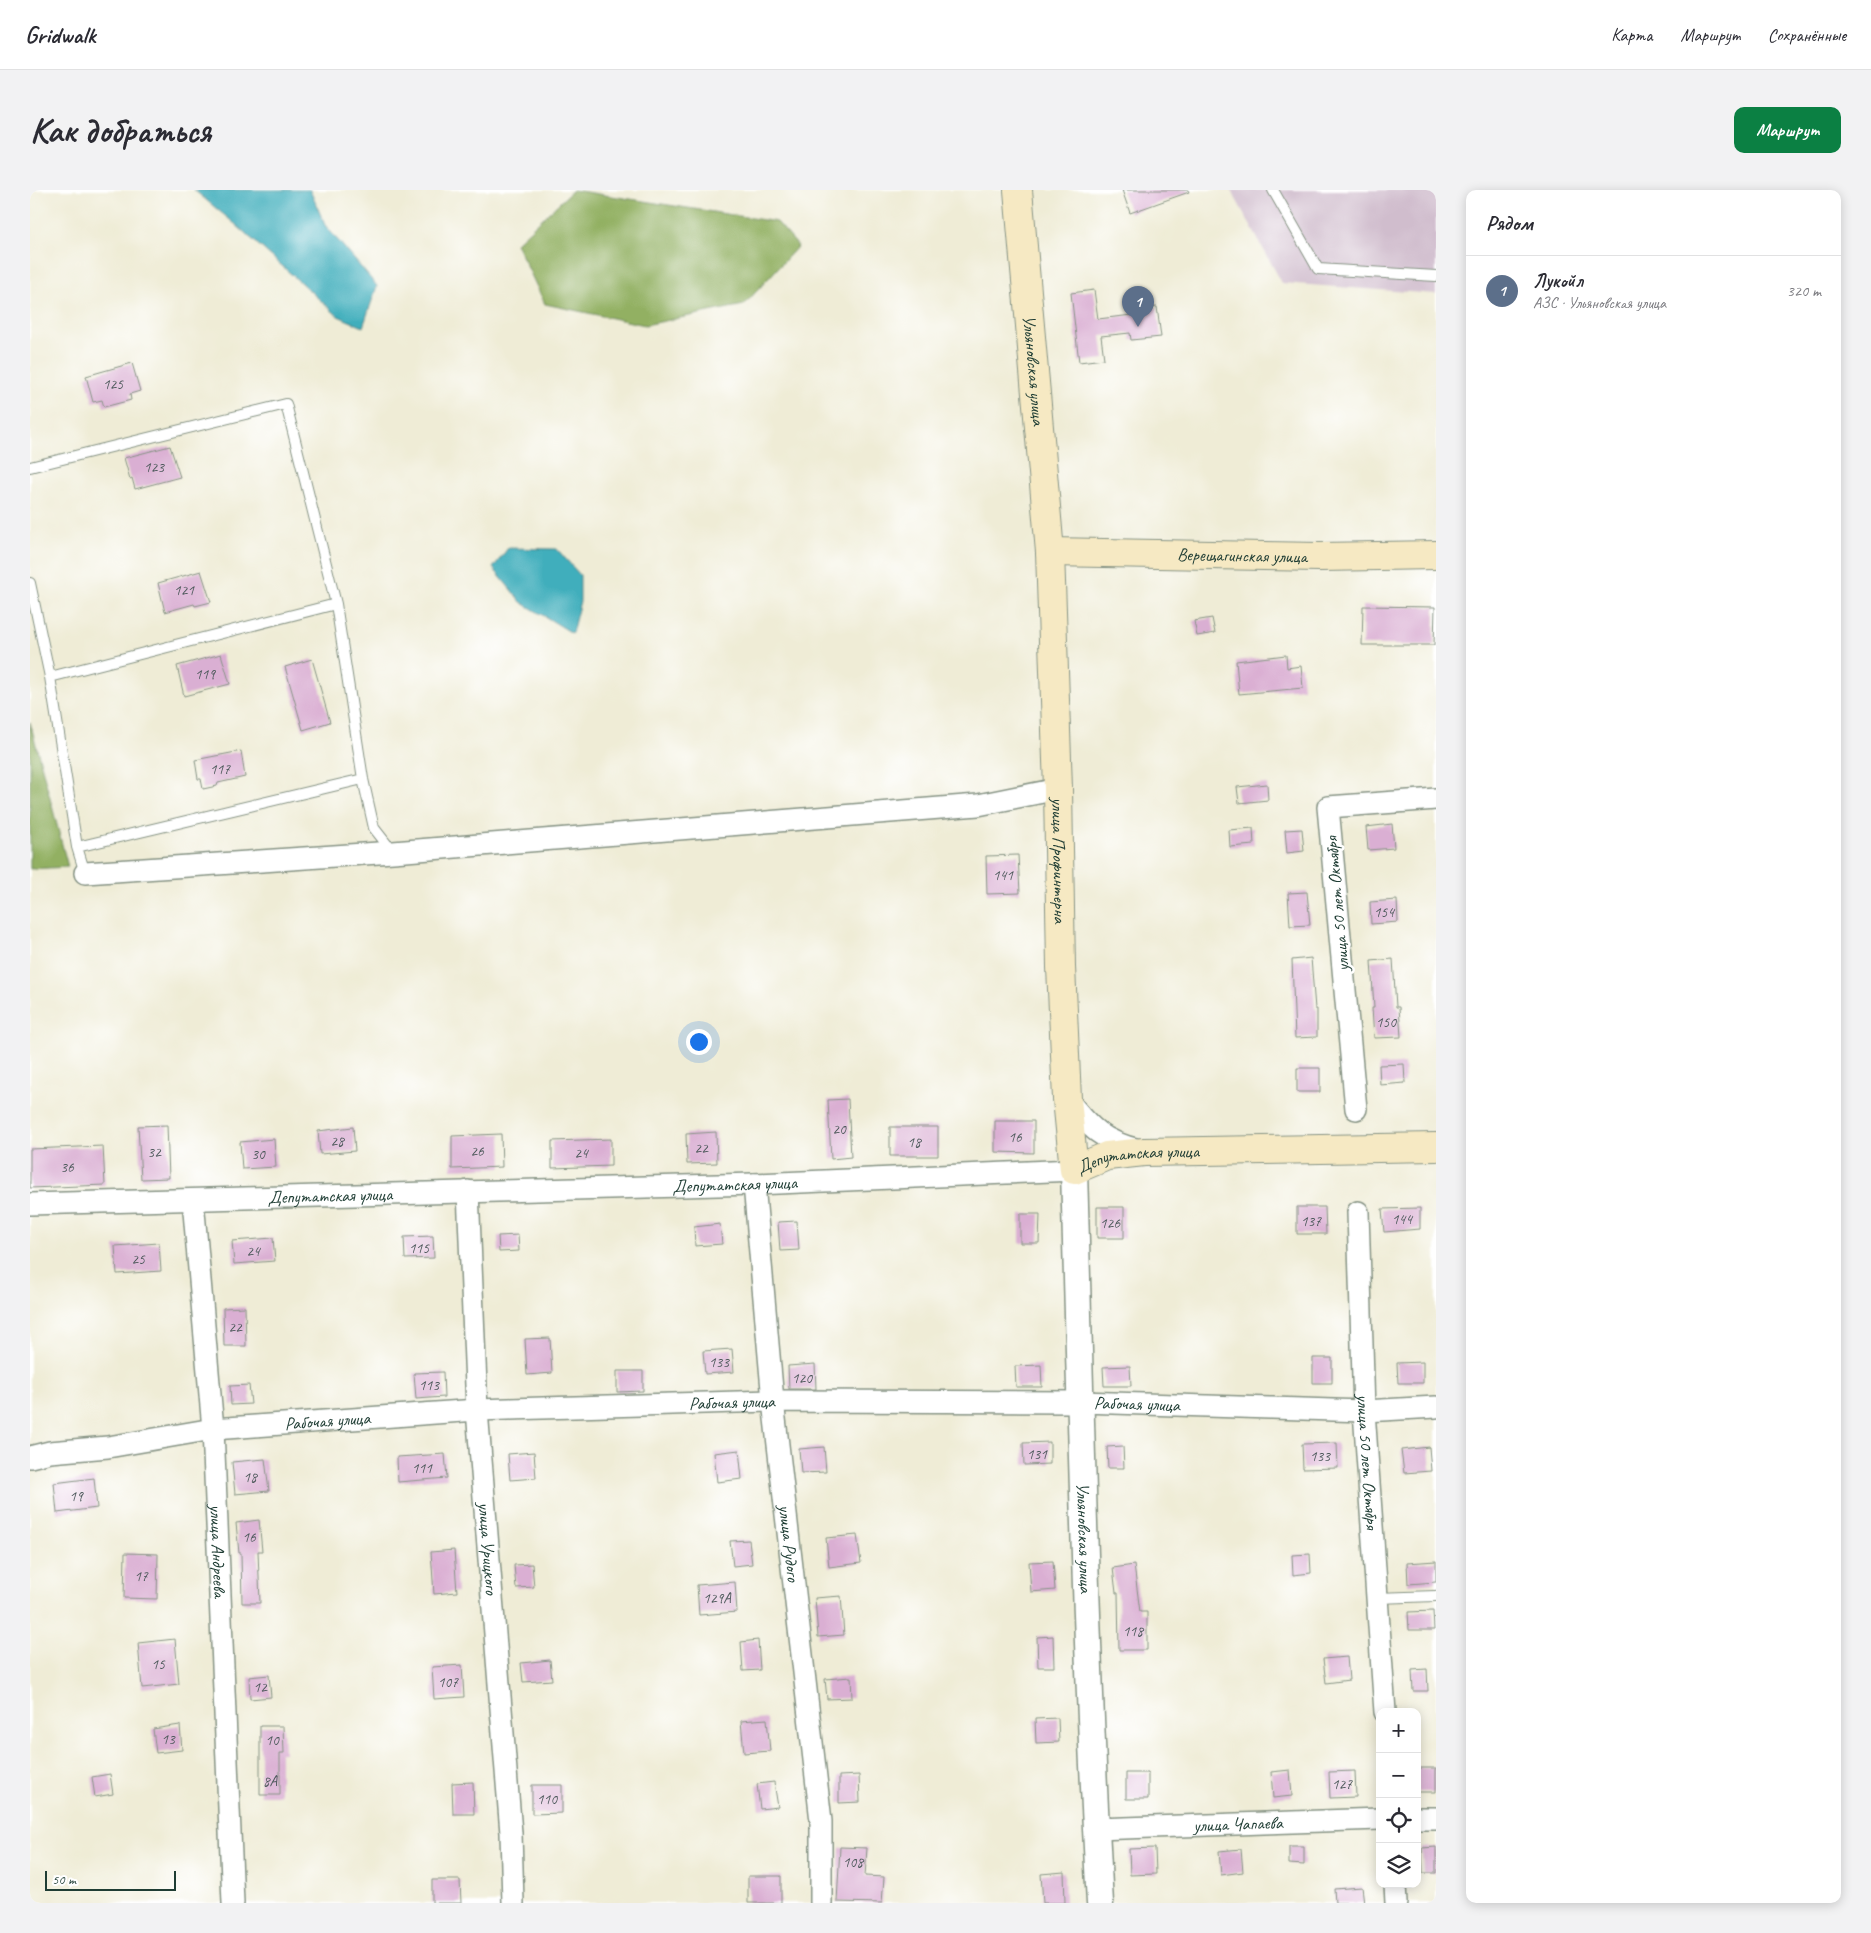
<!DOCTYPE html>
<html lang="ru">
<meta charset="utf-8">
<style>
body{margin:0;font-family:Caveat,sans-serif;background:#f2f2f3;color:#2b2b33}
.controls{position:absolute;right:15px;bottom:15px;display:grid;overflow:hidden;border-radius:10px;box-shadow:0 2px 12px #0003}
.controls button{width:45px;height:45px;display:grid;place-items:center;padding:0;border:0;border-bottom:1px solid #e1e1e2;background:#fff;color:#2b2b33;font:25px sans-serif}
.scale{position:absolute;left:15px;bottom:12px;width:131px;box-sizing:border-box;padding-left:5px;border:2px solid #1f3d34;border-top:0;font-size:14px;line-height:18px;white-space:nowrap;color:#1f3d34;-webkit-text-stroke:4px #fff;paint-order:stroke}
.you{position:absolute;left:668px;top:851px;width:18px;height:18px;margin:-12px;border:4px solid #fff;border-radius:50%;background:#1a73e8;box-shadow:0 0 0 8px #1a73e833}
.badge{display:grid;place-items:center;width:32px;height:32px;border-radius:50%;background:#0b8043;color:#fff;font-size:16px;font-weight:700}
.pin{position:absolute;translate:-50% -41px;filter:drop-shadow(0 1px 2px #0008)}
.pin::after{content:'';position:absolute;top:26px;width:18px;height:15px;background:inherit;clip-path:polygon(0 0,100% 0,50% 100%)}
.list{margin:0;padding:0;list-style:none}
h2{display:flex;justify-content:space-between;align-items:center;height:65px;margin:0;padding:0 20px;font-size:21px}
h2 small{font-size:16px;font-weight:400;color:#7c7c81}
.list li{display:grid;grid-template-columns:32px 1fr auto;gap:15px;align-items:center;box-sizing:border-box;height:70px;padding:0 20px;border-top:1px solid #e1e1e2}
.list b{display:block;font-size:19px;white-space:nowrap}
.list p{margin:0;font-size:16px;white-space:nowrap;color:#7c7c81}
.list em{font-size:16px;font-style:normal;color:#7c7c81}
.icon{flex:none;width:28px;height:28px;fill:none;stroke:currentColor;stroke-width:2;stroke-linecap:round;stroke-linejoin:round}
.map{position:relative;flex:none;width:1406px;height:1713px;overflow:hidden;border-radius:10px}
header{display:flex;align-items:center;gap:30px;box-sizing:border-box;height:70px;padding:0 25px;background:#fff;border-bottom:1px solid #e1e1e2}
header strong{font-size:24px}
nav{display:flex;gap:28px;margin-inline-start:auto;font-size:18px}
.intro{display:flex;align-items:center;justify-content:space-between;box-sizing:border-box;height:120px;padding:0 30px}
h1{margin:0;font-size:35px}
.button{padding:12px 22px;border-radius:10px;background:#0b8043;color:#fff;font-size:18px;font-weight:700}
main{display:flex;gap:30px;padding:0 30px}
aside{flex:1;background:#fff;border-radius:10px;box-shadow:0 2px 12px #0003}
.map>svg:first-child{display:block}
</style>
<header>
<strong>Gridwalk</strong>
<nav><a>Карта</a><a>Маршрут</a><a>Сохранённые</a></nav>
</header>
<div class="intro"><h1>Как добраться</h1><a class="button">Маршрут</a></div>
<main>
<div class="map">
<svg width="1406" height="1713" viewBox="0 0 1406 1713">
<rect width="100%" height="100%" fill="#fff"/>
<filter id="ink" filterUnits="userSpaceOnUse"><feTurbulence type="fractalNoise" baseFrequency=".02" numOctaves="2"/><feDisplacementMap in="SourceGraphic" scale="10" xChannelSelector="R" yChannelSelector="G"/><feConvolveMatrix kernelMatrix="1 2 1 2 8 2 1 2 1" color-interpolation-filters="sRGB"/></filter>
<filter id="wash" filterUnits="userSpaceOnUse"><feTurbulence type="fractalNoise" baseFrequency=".0096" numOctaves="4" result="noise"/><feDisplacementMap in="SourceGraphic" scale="20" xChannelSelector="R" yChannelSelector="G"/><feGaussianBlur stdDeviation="1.12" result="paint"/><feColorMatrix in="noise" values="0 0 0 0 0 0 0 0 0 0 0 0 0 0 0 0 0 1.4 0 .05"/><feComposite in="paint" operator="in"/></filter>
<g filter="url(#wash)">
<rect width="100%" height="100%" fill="#efecd6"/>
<path fill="#d0bdcd" d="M 1201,0 L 1406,0 L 1406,104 L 1252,93 Z"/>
<path fill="#92b062" stroke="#58764b" d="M 543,0 L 747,32 L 768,56 L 714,115 L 615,135 L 515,114 L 486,53 Z
M 0,532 L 38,677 L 0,679 Z"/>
<path fill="#3faebc" stroke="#2f7678" d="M 164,0 L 280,0 L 295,35 L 347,96 L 333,137 L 308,126 L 205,34 Z
M 478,358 L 527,359 L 550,385 L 550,411 L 542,443 L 491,412 L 463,378 Z"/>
<g id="blocks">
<path fill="#daafd3" d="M 1092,0 L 1158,0 L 1159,2 L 1100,23 Z
M 1064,100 L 1068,129 L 1102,125 L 1101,120 L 1127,117 L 1131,147 L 1101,150 L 1100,143 L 1071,146 L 1074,169 L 1049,172 L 1041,103 Z
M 102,173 L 110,201 L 100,204 L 101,210 L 74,217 L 72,210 L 63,212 L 56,186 Z
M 140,256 L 150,287 L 105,299 L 102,288 L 100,289 L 94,268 Z
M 171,381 L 181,412 L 165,416 L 164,414 L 135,422 L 128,393 Z
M 1333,416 L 1405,417 L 1404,455 L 1332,455 Z
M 1182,428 L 1185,443 L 1167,446 L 1164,431 Z
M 191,464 L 200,494 L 154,506 L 147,476 Z
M 1256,465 L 1257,478 L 1271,476 L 1273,498 L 1209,504 L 1206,471 Z
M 282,469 L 300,532 L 273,540 L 255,477 Z
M 211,561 L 215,587 L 188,593 L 187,596 L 173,599 L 171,589 L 168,589 L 165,570 Z
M 1237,594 L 1238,610 L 1209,613 L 1207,597 Z
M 1362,634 L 1364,658 L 1338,660 L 1336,637 Z
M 1223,638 L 1224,655 L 1200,657 L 1199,640 Z
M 1272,639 L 1274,661 L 1257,663 L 1255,640 Z
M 988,665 L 990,703 L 957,704 L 956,666 Z
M 1277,702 L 1280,735 L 1260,736 L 1258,703 Z
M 1367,710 L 1368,732 L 1341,734 L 1340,712 Z
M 1281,768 L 1285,819 L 1287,819 L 1287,847 L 1265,848 L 1262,770 Z
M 1363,769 L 1366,817 L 1369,817 L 1371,847 L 1344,848 L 1342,818 L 1344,818 L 1341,771 Z
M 1374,874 L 1375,893 L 1350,895 L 1349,875 Z
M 1267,878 L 1290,878 L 1290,902 L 1267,902 Z
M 818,909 L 821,967 L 801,969 L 798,910 Z
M 965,931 L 1004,931 L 1004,963 L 965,962 Z
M 137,935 L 139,988 L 111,989 L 108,936 Z
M 323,937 L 325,961 L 290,964 L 288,941 Z
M 860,937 L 908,937 L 908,966 L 860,966 Z
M 686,942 L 687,973 L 657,974 L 656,944 Z
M 471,944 L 472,977 L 422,979 L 422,946 Z
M 244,949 L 246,977 L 212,979 L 210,952 Z
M 581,949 L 581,976 L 522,978 L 522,951 Z
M 73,956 L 75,995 L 0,998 L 0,959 Z
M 1067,1017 L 1094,1017 L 1094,1048 L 1067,1048 Z
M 1267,1017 L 1295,1017 L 1296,1044 L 1267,1044 Z
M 1390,1018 L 1390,1039 L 1354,1042 L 1352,1019 Z
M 990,1024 L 1010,1024 L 1009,1053 L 990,1053 Z
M 767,1031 L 769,1060 L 750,1061 L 748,1032 Z
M 690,1034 L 692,1054 L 665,1056 L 664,1037 Z
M 488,1045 L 489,1061 L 469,1062 L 468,1046 Z
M 403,1046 L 404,1068 L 375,1069 L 374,1047 Z
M 243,1048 L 245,1071 L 204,1074 L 202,1051 Z
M 129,1053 L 131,1081 L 87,1084 L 85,1056 Z
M 215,1117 L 216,1156 L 194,1156 L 193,1118 Z
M 520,1148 L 522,1183 L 497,1185 L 495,1149 Z
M 702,1159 L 704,1182 L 675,1184 L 673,1161 Z
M 1283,1168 L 1302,1168 L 1302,1193 L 1283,1193 Z
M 1393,1172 L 1393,1193 L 1368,1193 L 1367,1173 Z
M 785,1174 L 786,1199 L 759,1199 L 758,1176 Z
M 1011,1175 L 1012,1197 L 986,1197 L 985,1176 Z
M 1100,1176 L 1101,1196 L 1074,1196 L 1073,1177 Z
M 587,1181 L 613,1181 L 613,1201 L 587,1202 Z
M 413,1182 L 414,1207 L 386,1209 L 384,1183 Z
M 219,1195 L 221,1214 L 201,1215 L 200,1196 Z
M 1020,1252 L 1020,1274 L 994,1275 L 993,1253 Z
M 1307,1253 L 1308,1278 L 1273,1279 L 1272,1254 Z
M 1093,1256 L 1094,1278 L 1078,1278 L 1077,1257 Z
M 794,1257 L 796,1282 L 771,1283 L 769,1259 Z
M 1399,1257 L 1401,1281 L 1374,1283 L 1371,1260 Z
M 709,1260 L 712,1289 L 687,1292 L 684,1263 Z
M 504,1262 L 506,1288 L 480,1290 L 478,1264 Z
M 415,1264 L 417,1288 L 368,1292 L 367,1267 Z
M 235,1269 L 239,1301 L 205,1304 L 202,1272 Z
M 64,1288 L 67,1318 L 27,1323 L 24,1293 Z
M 229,1330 L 232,1361 L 228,1361 L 230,1413 L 212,1413 L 211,1363 L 209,1363 L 206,1333 Z
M 827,1345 L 831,1373 L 799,1377 L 796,1348 Z
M 719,1350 L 722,1374 L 703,1376 L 700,1351 Z
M 424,1360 L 427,1402 L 404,1404 L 401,1362 Z
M 95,1363 L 128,1364 L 127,1409 L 94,1408 Z
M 1280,1364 L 1281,1383 L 1263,1385 L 1262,1365 Z
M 1023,1371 L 1025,1400 L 1001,1402 L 999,1372 Z
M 1406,1371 L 1406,1392 L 1378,1394 L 1377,1373 Z
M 502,1374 L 504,1397 L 486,1398 L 484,1375 Z
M 1104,1375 L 1110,1422 L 1117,1422 L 1117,1460 L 1089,1460 L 1088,1403 L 1086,1403 L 1083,1378 Z
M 705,1392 L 707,1422 L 669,1425 L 667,1395 Z
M 811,1406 L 814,1445 L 788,1447 L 785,1408 Z
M 1403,1421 L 1404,1440 L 1379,1440 L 1378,1422 Z
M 1023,1446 L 1024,1477 L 1008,1477 L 1007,1447 Z
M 145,1449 L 149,1494 L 112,1498 L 108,1453 Z
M 728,1450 L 730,1480 L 713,1481 L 711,1452 Z
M 1317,1467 L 1319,1490 L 1296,1493 L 1293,1469 Z
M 520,1470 L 522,1490 L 493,1492 L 491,1473 Z
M 432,1475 L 434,1507 L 404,1509 L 402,1477 Z
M 1397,1479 L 1398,1501 L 1383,1501 L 1382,1480 Z
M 239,1485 L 241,1507 L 220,1509 L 219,1487 Z
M 821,1487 L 822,1508 L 797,1509 L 795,1489 Z
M 1028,1528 L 1029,1552 L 1006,1553 L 1005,1529 Z
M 737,1529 L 740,1561 L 714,1563 L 711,1531 Z
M 150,1535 L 152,1560 L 126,1563 L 123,1539 Z
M 230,1536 L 253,1536 L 254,1563 L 250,1563 L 250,1605 L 230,1605 Z
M 1387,1578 L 1406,1578 L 1406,1602 L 1387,1602 Z
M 1260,1580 L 1262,1606 L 1243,1608 L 1241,1582 Z
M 1325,1581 L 1326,1607 L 1300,1608 L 1299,1582 Z
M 1096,1583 L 1118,1583 L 1118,1609 L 1096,1609 Z
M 80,1584 L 83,1604 L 65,1607 L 62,1587 Z
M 829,1585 L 830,1612 L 809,1613 L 809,1586 Z
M 443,1592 L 444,1624 L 423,1624 L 422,1593 Z
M 744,1592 L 748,1617 L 730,1619 L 727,1594 Z
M 502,1595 L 532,1595 L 532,1623 L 502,1624 Z
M 1259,1656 L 1274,1656 L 1274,1675 L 1259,1674 Z
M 810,1657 L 837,1658 L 835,1686 L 854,1687 L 852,1713 L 807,1712 Z
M 1406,1657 L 1406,1683 L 1393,1683 L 1392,1658 Z
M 1125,1658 L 1126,1684 L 1100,1685 L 1099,1659 Z
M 1211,1659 L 1213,1682 L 1191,1685 L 1189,1661 Z
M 1034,1682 L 1035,1713 L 1013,1713 L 1011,1684 Z
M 718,1686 L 751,1686 L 751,1713 L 718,1713 Z
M 402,1690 L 430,1690 L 431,1713 L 402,1713 Z
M 1332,1697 L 1334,1713 L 1305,1713 L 1304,1699 Z"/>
</g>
</g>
<g filter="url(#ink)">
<use href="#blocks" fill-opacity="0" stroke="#879485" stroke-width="1"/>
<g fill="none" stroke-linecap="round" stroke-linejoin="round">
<defs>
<path id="service" d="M 1243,0 L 1288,79 L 1406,86
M 0,277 L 256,214 L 306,414 L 333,589 L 344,638 L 362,661
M 0,393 L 20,487 L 47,657 L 55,683
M 20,487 L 306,414
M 47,657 L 333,589
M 1347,1408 L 1406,1406"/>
<g id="minor">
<path d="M 55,683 L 363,662 L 948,615 L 1028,599"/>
<path d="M 1037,909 C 1060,938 1072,951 1109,960"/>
<path d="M 1326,919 L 1298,617 L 1406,609"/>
<path id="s1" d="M 724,994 L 743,1211 L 791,1631 L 791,1713"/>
<path id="s2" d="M 438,1001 L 447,1220 L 481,1643 L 483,1713"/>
<path id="s3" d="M 163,1010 L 183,1239 L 203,1713"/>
<path id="s4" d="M 0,1014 L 724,994 L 1044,980"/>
<path id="s5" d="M 1328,1022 L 1334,1221 L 1355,1522"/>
<path id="s6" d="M 0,1267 L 20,1262 L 78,1257 L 183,1239 L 447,1220 L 743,1211 L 1051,1212 L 1334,1221 L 1406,1217"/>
<path d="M 1387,1628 L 1406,1628"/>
<path id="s7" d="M 1066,1639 L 1350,1629"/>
<path d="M 1365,1694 L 1366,1713"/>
</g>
<g id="tertiary">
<path id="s8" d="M 1044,980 C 1051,1224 1056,1469 1070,1713"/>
</g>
<g id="secondary">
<path id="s9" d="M 988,0 L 1020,362 L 1028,599 L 1031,777 L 1037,909 L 1044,980 L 1077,966 L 1114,962 L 1406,957"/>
<path id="s10" d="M 1020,362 L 1290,367 L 1406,365"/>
</g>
</defs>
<use href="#service" stroke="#879485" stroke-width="12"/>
<use href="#minor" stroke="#879485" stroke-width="24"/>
<use href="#tertiary" stroke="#879485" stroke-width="29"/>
<use href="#secondary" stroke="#879485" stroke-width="30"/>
<use href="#service" stroke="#fff" stroke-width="10"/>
<use href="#minor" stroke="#fff" stroke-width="21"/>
<use href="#tertiary" stroke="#fff" stroke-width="26"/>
<use href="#secondary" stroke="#f6e9c3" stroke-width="28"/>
</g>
</g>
<g text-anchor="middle" stroke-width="5" stroke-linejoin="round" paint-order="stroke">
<g font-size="15" fill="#4e5a5c">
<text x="83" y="199">125</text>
<text x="124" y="282">123</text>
<text x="154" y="405">121</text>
<text x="175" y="489">119</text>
<text x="190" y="584">117</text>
<text x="973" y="690">141</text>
<text x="1354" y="727">154</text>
<text x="1356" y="837">150</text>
<text x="809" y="944">20</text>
<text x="985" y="952">16</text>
<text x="307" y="956">28</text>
<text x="884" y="957">18</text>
<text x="671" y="963">22</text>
<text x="447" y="966">26</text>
<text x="124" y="967">32</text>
<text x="551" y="968">24</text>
<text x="228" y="969">30</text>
<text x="37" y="982">36</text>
<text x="1372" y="1034">144</text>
<text x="1281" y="1036">137</text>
<text x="1080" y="1038">126</text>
<text x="389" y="1063">115</text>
<text x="223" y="1066">24</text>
<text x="108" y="1074">25</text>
<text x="205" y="1142">22</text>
<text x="689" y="1177">133</text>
<text x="772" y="1193">120</text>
<text x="399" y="1200">113</text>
<text x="1007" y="1269">131</text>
<text x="1290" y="1271">133</text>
<text x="392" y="1283">111</text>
<text x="220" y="1292">18</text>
<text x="46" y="1311">19</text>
<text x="219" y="1352">16</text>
<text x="111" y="1391">17</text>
<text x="687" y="1413">129А</text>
<text x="1103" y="1446">118</text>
<text x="128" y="1479">15</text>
<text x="418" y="1497">107</text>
<text x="230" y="1502">12</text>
<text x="138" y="1554">13</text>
<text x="242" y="1555">10</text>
<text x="240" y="1596">8А</text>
<text x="1312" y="1599">127</text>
<text x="517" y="1614">110</text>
<text x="823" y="1677">108</text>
</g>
<g font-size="18" fill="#1f3d34" stroke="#fff">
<text dy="6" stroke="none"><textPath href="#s9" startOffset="181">Ульяновская улица</textPath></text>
<text dy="6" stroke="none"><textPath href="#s10" startOffset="192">Верещагинская улица</textPath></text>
<text dy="6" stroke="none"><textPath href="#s9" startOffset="672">улица Профинтерна</textPath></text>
<text transform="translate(1307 714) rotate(-95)" y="6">улица 50 лет Октября</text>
<text dy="6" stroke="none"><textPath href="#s9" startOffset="1048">Депутатская улица</textPath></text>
<text dy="6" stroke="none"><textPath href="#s4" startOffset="705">Депутатская улица</textPath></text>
<text dy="6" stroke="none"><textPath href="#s4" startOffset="300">Депутатская улица</textPath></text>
<text dy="6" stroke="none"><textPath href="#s6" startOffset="705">Рабочая улица</textPath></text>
<text dy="6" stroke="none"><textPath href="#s6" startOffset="1110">Рабочая улица</textPath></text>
<text dy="6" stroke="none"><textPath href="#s6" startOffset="300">Рабочая улица</textPath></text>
<text dy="6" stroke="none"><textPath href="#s5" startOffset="250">улица 50 лет Октября</textPath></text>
<text dy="6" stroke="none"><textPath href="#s8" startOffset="368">Ульяновская улица</textPath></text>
<text dy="6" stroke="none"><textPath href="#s1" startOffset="361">улица Рудого</textPath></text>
<text dy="6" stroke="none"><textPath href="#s2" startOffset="358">улица Урицкого</textPath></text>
<text dy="6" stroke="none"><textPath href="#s3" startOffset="352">улица Андреева</textPath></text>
<text dy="6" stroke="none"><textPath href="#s7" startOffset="142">улица Чапаева</textPath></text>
</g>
</g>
</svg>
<div class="controls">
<button>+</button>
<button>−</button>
<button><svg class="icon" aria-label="locate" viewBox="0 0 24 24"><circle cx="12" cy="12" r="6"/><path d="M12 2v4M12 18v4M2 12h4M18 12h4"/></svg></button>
<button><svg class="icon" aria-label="layers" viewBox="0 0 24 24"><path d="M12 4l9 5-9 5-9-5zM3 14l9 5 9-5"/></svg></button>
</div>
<div class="scale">50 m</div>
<div class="you"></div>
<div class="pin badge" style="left:1108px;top:137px;background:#5c6f8a">1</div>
</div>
<aside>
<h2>Рядом<small></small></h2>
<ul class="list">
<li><span class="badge" style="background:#5c6f8a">1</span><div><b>Лукойл</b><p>АЗС · Ульяновская улица</p></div><em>320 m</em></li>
</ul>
</aside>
</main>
